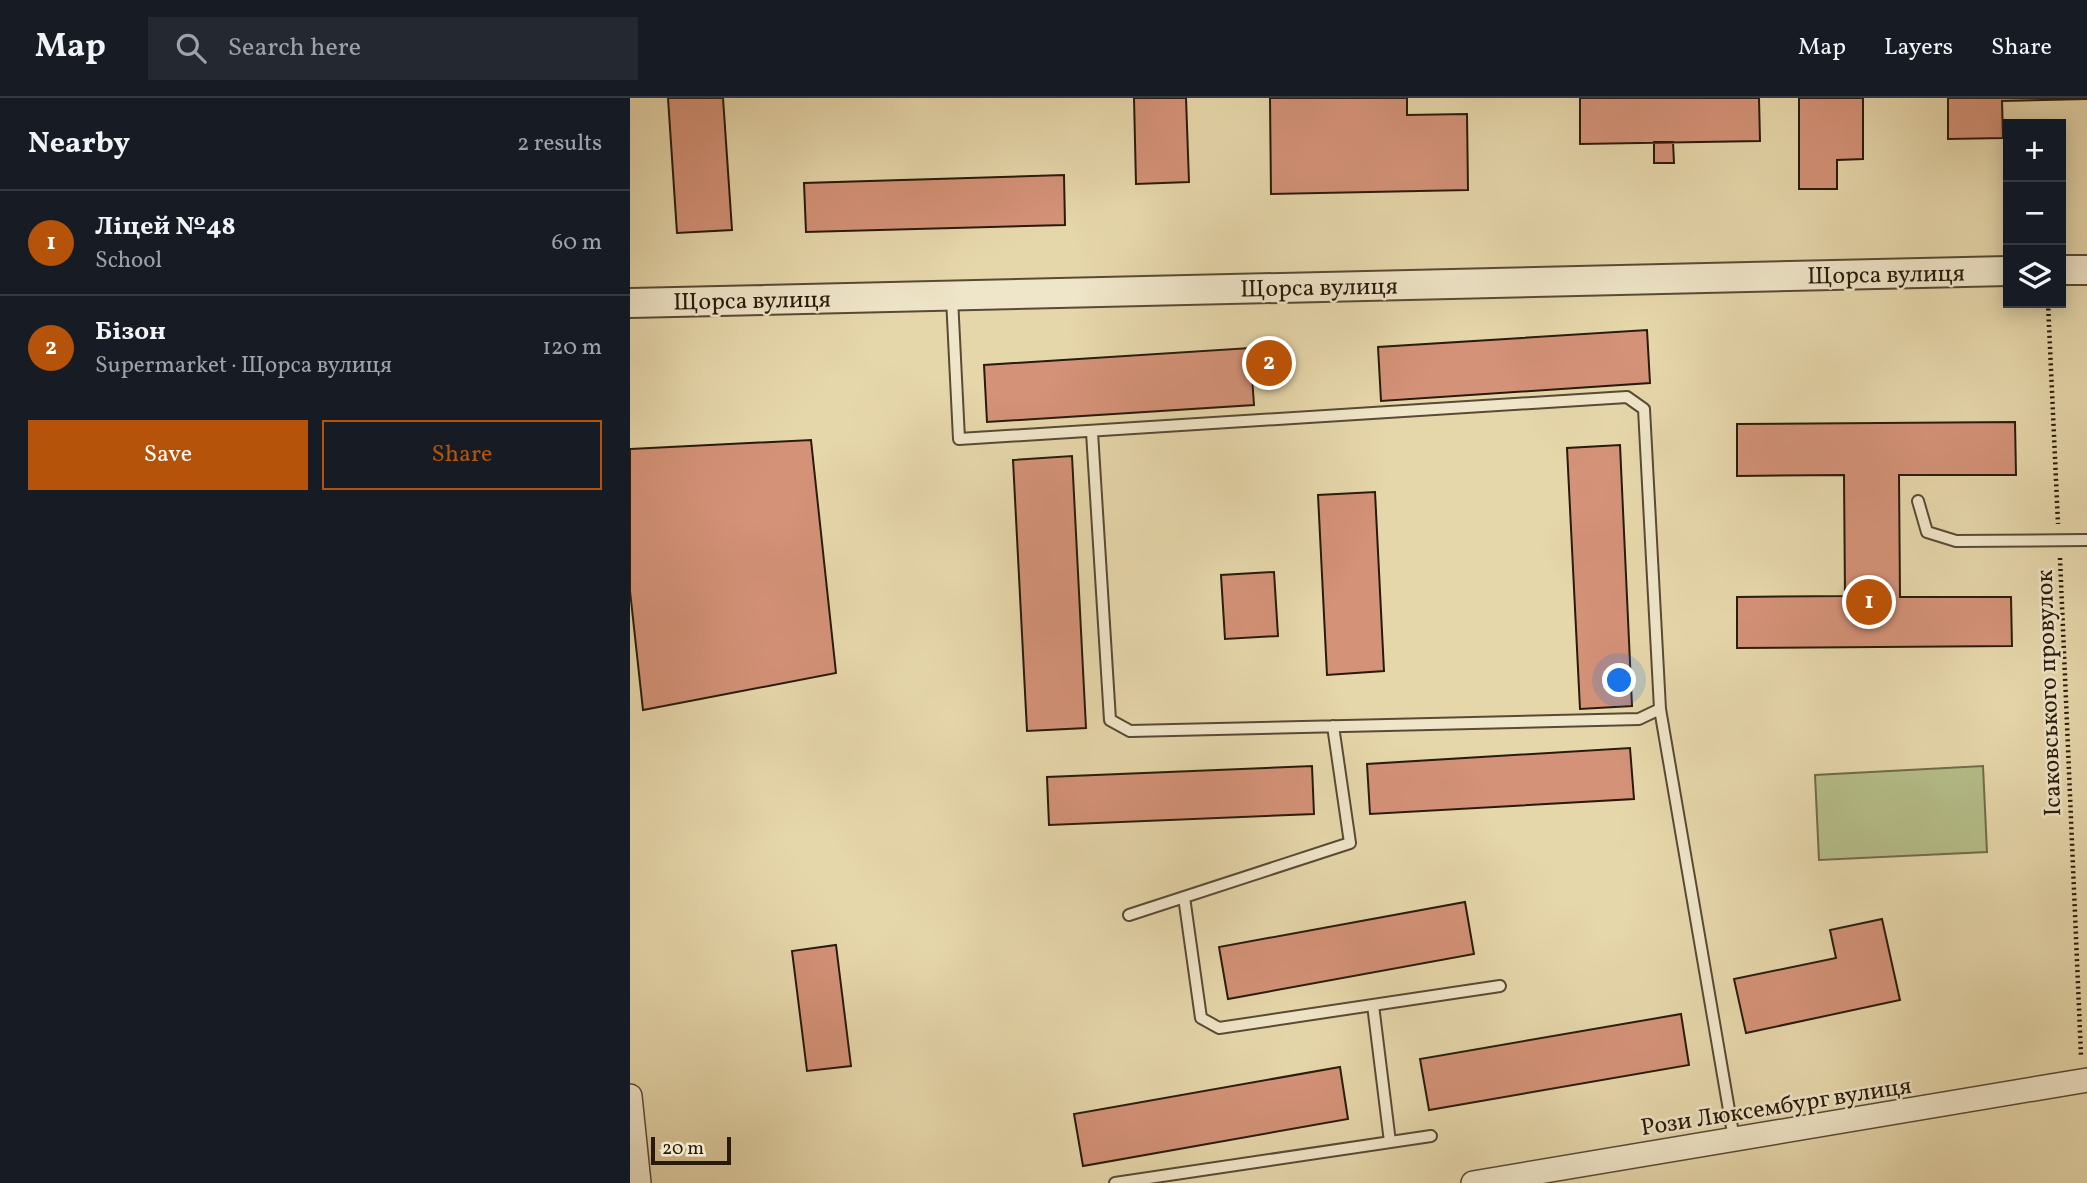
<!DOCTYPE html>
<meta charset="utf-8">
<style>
body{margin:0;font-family:Vollkorn,serif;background:#242831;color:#f1f3f6}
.controls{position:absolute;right:21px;top:21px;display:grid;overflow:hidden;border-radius:0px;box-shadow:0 4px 18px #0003}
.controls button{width:63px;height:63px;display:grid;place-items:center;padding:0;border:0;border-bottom:2px solid #363941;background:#171b24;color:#f1f3f6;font:35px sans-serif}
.scale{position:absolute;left:21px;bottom:18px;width:80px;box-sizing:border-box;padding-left:7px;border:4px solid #281b0c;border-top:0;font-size:19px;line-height:24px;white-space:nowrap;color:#281b0c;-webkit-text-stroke:5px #efe5c8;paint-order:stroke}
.you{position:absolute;left:990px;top:583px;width:24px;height:24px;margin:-18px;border:5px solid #fff;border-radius:50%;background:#1a73e8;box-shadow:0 0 0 10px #1a73e833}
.badge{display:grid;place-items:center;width:46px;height:46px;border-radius:50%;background:#b45309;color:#fff;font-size:23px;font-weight:700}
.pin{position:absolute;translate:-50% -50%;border:4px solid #fff;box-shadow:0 2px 7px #0006}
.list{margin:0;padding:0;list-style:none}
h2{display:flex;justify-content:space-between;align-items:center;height:91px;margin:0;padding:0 28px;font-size:30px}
h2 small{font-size:23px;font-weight:400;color:#9ea1a6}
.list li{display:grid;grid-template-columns:46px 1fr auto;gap:21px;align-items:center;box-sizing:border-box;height:105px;padding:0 28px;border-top:2px solid #363941}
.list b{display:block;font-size:26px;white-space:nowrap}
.list p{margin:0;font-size:23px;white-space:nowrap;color:#9ea1a6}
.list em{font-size:23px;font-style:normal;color:#9ea1a6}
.actions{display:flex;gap:14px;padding:21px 28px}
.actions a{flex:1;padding:16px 0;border:2px solid #b45309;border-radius:0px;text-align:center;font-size:24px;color:#b45309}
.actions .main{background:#b45309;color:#fff}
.icon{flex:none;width:38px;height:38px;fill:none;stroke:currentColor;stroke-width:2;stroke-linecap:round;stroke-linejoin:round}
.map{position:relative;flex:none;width:1457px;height:1085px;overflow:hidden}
header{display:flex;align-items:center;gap:42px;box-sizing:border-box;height:98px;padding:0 35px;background:#171b24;border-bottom:2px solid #363941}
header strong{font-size:33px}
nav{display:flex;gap:38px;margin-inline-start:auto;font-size:24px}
.search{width:490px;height:63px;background:#242831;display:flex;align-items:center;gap:18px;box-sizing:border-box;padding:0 24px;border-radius:0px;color:#9ea1a6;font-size:26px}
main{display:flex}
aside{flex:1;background:#171b24}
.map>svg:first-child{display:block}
</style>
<header>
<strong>Map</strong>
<div class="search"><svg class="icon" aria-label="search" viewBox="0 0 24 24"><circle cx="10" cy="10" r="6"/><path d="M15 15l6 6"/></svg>Search here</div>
<nav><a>Map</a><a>Layers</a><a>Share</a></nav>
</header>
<main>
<aside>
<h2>Nearby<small>2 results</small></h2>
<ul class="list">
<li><span class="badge">1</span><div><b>Ліцей №48</b><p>School</p></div><em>60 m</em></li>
<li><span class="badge">2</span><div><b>Бізон</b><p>Supermarket · Щорса вулиця</p></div><em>120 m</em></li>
</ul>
<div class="actions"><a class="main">Save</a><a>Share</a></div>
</aside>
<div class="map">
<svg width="1457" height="1085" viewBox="0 0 1457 1085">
<rect width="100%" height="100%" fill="#e6d7ab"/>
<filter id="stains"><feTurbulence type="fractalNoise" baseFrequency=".00286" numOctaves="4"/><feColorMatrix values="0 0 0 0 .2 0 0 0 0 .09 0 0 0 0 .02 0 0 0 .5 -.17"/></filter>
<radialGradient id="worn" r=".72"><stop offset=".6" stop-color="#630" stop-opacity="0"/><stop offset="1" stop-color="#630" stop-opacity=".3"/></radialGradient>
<path fill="#b5be89" stroke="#6e6c4a" stroke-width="2" d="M 1353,668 L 1357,754 L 1189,762 L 1185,677 Z"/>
<path fill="#d49278" stroke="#281b0c" stroke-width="2" d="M 38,0 L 93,0 L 102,132 L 47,135 Z
M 504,0 L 556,0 L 559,84 L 506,86 Z
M 640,0 L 777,0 L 777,17 L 837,16 L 838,92 L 641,96 Z
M 950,0 L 1129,0 L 1130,43 L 950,46 Z
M 1169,0 L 1233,0 L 1233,61 L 1207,62 L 1207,91 L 1169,91 Z
M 1318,0 L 1457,0 L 1457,1 L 1372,3 L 1373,40 L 1318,41 Z
M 1024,44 L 1043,44 L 1044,65 L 1024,65 Z
M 434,77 L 435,127 L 176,134 L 174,85 Z
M 1017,232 L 1020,285 L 751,303 L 748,249 Z
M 657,248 L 659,281 L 622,283 L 620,250 Z
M 620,250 L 624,307 L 357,324 L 354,267 Z
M 1385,324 L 1386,377 L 1269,377 L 1270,499 L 1381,499 L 1382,548 L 1107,550 L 1107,499 L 1215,498 L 1214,377 L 1107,378 L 1107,326 Z
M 181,342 L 206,575 L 13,612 L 0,493 L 0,351 Z
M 990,347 L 1002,608 L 950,611 L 937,350 Z
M 442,358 L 456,630 L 397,633 L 383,362 Z
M 745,394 L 754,573 L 697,577 L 688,397 Z
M 644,474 L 648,538 L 595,541 L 591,477 Z
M 1000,650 L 1004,701 L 740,716 L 737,666 Z
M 682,668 L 684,716 L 419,727 L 417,679 Z
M 835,804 L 844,856 L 598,901 L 589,849 Z
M 1252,821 L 1270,902 L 1116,935 L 1104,881 L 1206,860 L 1200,832 Z
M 206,847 L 221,968 L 177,973 L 162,853 Z
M 1051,916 L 1059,967 L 799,1012 L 790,961 Z
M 710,969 L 718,1021 L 453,1068 L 444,1016 Z"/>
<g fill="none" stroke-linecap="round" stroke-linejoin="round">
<defs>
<path id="service" d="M 322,200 L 329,341 L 997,299 L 1014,311 L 1030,611 L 1009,621 L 500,633 L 480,622 L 462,334
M 1288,403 L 1297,434 L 1326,443 L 1457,442
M 1030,611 L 1104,1041
M 554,799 L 571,920 L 589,930 L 870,888
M 499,817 L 720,745 L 703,628
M 743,907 L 760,1044
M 485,1085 L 801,1038"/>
<path id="minor" d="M 0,998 L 9,1085
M 843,1085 L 1457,982"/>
<path id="tertiary" d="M 1431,172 L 1457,172
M 0,205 L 1378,173"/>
</defs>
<use href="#service" stroke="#584a34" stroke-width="14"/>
<use href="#minor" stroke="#584a34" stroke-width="26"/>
<use href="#tertiary" stroke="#584a34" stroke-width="32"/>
<path stroke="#281b0c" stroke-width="4.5" stroke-dasharray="2 3.5" stroke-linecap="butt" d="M 1418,205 L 1428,426
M 1430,460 L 1451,958"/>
<use href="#service" stroke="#efe5c8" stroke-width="10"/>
<use href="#minor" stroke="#efe5c8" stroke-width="23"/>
<use href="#tertiary" stroke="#efe5c8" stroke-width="28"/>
</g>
<g text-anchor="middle" stroke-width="5" stroke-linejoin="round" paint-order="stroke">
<g font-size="24" fill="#281b0c" stroke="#efe5c8">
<text transform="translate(1256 176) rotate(-1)" y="8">Щорса вулиця</text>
<text transform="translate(689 189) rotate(-1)" y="8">Щорса вулиця</text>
<text transform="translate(122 202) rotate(-1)" y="8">Щорса вулиця</text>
<text transform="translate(1418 595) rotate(-92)" y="8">Ісаковського провулок</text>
<text transform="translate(1146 1008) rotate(-9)" y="8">Рози Люксембург вулиця</text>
</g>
</g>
<rect width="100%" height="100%" filter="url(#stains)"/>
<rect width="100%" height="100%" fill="url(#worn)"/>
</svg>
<div class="controls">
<button>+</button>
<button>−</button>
<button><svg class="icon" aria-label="layers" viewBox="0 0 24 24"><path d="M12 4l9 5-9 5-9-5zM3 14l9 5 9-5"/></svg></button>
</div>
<div class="scale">20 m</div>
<div class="you"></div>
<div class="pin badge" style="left:1239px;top:504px">1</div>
<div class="pin badge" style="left:639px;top:265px">2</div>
</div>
</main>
